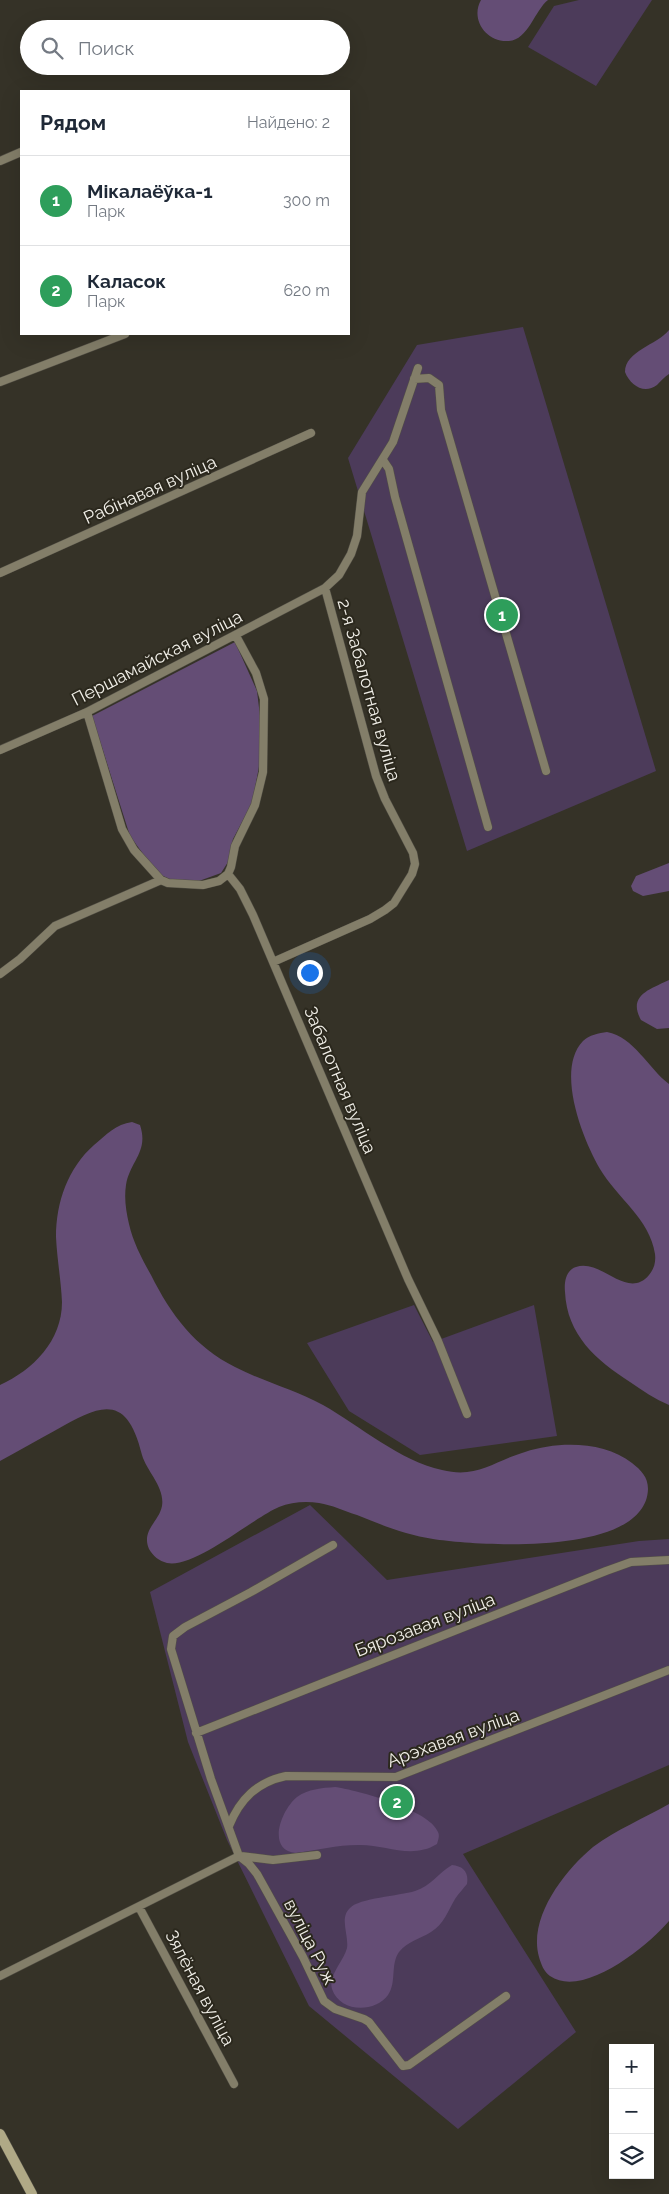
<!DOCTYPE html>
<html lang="ru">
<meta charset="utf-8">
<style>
body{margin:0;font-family:Raleway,sans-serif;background:#f2f2f3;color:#1f2937}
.controls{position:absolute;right:15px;bottom:15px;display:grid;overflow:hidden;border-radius:0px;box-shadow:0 5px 20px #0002}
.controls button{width:45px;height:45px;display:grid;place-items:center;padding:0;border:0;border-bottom:1px solid #e0e1e3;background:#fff;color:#1f2937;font:25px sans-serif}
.you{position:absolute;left:309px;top:972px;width:18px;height:18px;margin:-12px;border:4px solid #fff;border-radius:50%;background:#1a73e8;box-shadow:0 0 0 8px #1a73e833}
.badge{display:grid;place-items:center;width:32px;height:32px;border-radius:50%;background:#b45309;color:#fff;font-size:16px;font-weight:700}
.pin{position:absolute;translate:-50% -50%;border:2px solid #fff;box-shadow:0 1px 5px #0006}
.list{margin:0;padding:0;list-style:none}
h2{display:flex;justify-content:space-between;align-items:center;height:65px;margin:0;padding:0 20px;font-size:21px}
h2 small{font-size:16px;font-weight:400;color:#747a83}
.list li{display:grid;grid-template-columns:32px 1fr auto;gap:15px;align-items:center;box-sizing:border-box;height:90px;padding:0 20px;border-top:1px solid #e0e1e3}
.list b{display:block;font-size:19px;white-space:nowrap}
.list p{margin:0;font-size:16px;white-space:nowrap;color:#747a83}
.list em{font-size:16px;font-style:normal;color:#747a83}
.icon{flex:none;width:28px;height:28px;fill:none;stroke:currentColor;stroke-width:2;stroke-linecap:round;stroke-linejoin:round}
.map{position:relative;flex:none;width:669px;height:2194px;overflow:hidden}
.search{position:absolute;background:#fff;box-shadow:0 5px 20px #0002;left:20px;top:20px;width:330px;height:55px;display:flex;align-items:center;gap:12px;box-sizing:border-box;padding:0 18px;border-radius:28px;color:#747a83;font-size:19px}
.panel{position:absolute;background:#fff;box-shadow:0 5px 20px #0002;left:20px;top:90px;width:330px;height:245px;border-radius:0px}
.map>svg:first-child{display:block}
</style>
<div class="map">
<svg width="669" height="2194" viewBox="0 0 669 2194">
<rect width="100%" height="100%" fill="#353227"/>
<path fill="#4c3b5a" d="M 579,0 L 652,0 L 596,86 L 528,47 L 554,6 Z
M 523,327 L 656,771 L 467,851 L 348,458 L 417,345 Z
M 414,1305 L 433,1342 L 534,1305 L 557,1436 L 420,1455 L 349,1411 L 307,1343 Z
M 310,1505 L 387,1580 L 639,1541 L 669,1539 L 669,1765 L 463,1854 L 576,2032 L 458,2129 L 309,2006 L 227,1840 L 188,1742 L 150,1592 Z"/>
<path fill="#644d75" d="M 481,0 L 548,0 C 535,10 528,40 509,41 C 486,43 470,19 481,0 Z
M 669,330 L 669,374 C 664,377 661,381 657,385 C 644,395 630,385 625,372 C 625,351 657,345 669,330 Z
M 235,642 L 257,691 L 261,724 L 261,756 L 252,804 L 233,839 L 228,862 L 221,873 L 199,881 L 174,881 L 163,876 L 149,862 L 130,836 L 92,716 Z
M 669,863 L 669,891 L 643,896 L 633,891 L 631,886 L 636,876 Z
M 669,980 L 669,1028 L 657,1029 L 641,1020 C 627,995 651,989 669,980 Z
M 607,1032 C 634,1037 648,1068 669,1084 L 669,1405 C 655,1399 643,1391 630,1382 C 596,1360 567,1335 565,1292 C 564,1282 566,1270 576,1267 C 601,1258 627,1301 649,1275 C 654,1269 656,1262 655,1254 C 650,1219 617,1198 600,1169 C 583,1140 555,1070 583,1041 C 589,1035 599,1033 607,1032 Z
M 132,1122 L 140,1125 C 149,1152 130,1161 126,1185 C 124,1198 126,1211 129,1224 C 133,1242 142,1259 151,1275 C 171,1315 195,1347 235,1367 C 264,1382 295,1390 323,1405 C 360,1426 400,1461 442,1470 C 477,1479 494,1461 525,1452 C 558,1441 604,1441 632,1463 C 641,1470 648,1477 648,1489 C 646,1557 478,1546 433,1539 C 407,1535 381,1525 357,1515 C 344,1511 332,1505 319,1503 C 306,1501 291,1502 279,1507 C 253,1518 194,1569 167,1563 C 159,1561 153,1556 149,1549 C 141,1530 159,1522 162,1506 C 165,1487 147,1472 142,1455 C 127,1393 101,1404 56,1430 C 37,1440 19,1451 0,1461 L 0,1385 C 33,1370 62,1341 62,1302 C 61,1280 57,1259 56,1237 C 56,1202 68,1168 94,1145 C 106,1135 116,1124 132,1122 Z
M 335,1787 C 357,1790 430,1810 438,1832 C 440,1836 438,1840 437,1844 C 411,1860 385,1844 358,1845 C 337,1845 317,1850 296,1853 C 266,1850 281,1810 297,1797 C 308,1789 322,1788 335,1787 Z
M 669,1804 L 669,1921 C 648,1946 583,1999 550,1976 C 544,1972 541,1964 539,1957 C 528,1918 564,1871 593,1847 C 616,1830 644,1818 669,1804 Z
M 452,1865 C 463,1866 469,1872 467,1884 C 463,1889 459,1893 455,1899 C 448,1911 444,1924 431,1932 C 420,1939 408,1941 399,1952 C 390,1965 397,1982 388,1995 C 375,2013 340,2013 332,1989 C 328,1975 344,1961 347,1948 C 349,1935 339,1918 350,1908 C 359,1898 399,1896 415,1891 C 431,1886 438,1873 452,1865 Z"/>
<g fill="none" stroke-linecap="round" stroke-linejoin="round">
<defs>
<path id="street" d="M 0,161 L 21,152
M 414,379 L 429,378 L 439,385 L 441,410 L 546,771
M 0,382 L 125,334
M 383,460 L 389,469 L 395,497 L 488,827
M 0,573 L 311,433
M 87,712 L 122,829 L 134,850 L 161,880 L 168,883 L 203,885 L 219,881 L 228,874 L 231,867 L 235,846 L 255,805 L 263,772 L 264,699 L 256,673 L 236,636
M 0,750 L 87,712 L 325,588 L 339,575 L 351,554 L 357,536 L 362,492 L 393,442 L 418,368
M 228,874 L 240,889 L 253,915 L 408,1279 L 438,1341 L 467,1414
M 273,962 L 370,919 L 385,910 L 394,903 L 412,874 L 415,864 L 413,853 L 385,799 L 376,776 L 325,588
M 0,974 L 20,959 L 55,926 L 161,880
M 196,1733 L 606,1571 L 631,1562 L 669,1560
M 229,1826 C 240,1799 257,1782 286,1776 L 396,1777 L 669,1670
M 239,1856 L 211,1779 L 171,1649 L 173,1636 L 185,1627 L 251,1592 L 333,1545
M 239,1856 L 249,1864 L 257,1874 L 303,1957 L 324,2001 L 335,2009 L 364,2019 L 369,2022 L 403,2066 L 409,2065 L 506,1996
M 241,1856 L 273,1860 L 317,1855
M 139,1907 L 234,2084
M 0,1976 L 239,1856"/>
<path id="secondary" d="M 0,2134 L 32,2194"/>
</defs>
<use href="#street" stroke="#535046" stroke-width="9"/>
<use href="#secondary" stroke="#535046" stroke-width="11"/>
<use href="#street" stroke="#837e69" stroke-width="8"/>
<use href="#secondary" stroke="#b0a986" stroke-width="10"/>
</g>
<g text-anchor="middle" stroke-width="4" stroke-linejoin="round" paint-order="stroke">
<g font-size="18" fill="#f1efe8" stroke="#2b281d">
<text transform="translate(150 490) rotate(-24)" y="6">Рабінавая вуліца</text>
<text transform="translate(157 658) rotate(-27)" y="6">Першамайская вуліца</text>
<text transform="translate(369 690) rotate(74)" y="6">2-я Забалотная вуліца</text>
<text transform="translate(340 1080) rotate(67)" y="6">Забалотная вуліца</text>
<text transform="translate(425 1625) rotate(-21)" y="6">Бярозавая вуліца</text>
<text transform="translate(453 1738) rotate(-20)" y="6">Арэхавая вуліца</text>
<text transform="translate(310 1942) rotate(63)" y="6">вуліца Руж</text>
<text transform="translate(200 1988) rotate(62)" y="6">Зялёная вуліца</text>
</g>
</g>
</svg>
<div class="controls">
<button>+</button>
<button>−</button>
<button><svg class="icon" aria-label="layers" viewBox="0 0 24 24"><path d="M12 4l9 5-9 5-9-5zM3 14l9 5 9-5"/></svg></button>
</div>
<div class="you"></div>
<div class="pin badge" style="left:502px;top:615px;background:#2e9e5b">1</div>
<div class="pin badge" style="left:397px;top:1802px;background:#2e9e5b">2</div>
<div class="search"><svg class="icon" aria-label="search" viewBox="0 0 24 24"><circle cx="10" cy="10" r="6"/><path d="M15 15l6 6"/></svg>Поиск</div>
<section class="panel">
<h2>Рядом<small>Найдено: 2</small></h2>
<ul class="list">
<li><span class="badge" style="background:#2e9e5b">1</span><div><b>Мікалаёўка-1</b><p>Парк</p></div><em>300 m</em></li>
<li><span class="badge" style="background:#2e9e5b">2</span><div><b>Каласок</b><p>Парк</p></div><em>620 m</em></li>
</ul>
</section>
</div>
